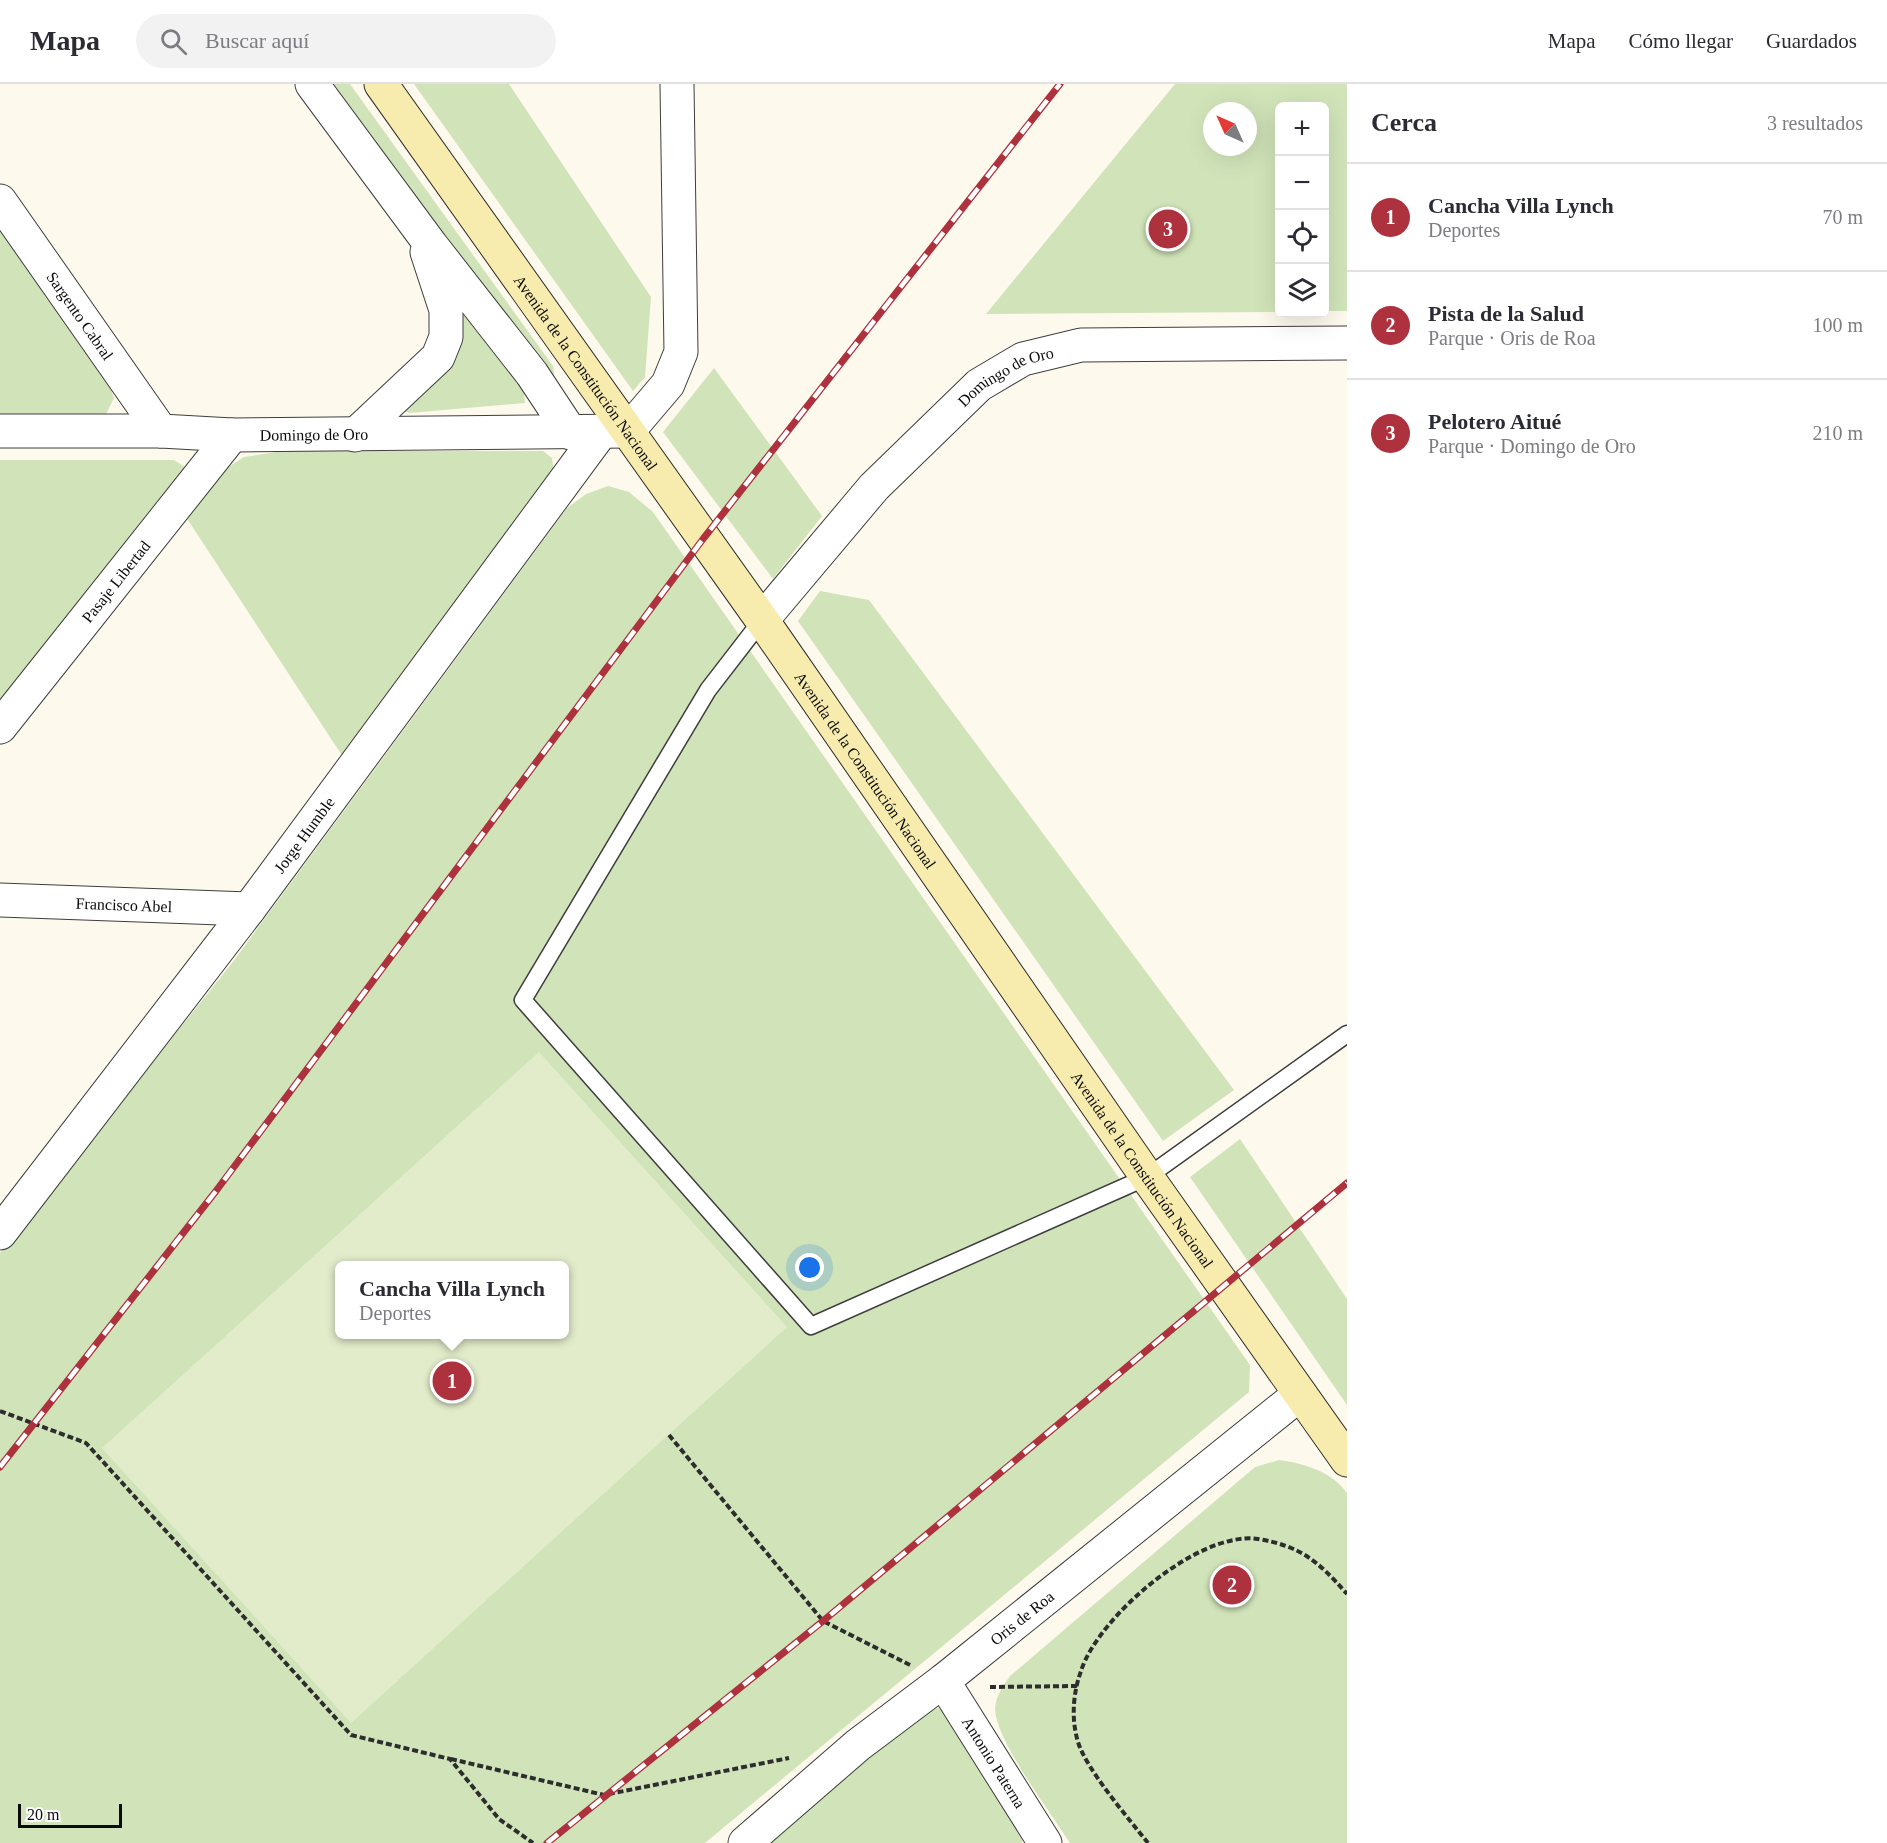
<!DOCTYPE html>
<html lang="es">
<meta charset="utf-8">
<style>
body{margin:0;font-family:Georgia,serif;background:#f2f2f3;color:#2b2b33}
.controls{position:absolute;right:18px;top:18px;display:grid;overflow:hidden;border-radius:9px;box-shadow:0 6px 24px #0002}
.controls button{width:54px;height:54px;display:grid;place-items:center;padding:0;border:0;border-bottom:2px solid #e1e1e2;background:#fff;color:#2b2b33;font:30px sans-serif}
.compass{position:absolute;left:1203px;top:18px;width:54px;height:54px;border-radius:50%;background:#fff;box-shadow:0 6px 24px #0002;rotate:315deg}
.scale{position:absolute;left:18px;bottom:15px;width:104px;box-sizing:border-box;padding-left:6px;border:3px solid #0b0b0b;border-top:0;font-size:16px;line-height:21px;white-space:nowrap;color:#0b0b0b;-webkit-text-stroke:4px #fff;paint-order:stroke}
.you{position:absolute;left:810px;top:1184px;width:21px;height:21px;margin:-15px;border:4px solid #fff;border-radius:50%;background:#1a73e8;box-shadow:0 0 0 9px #1a73e833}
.badge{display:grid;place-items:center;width:39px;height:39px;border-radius:50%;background:#ae313e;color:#fff;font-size:20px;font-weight:700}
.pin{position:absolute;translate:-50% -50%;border:3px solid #fff;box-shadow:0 2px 6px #0006}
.popup{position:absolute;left:335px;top:1177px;width:234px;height:78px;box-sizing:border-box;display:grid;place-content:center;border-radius:9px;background:#fff;filter:drop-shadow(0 2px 4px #0005);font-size:20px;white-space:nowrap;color:#7c7c81}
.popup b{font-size:22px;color:#2b2b33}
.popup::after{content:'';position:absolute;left:50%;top:100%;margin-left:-12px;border:12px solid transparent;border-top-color:#fff}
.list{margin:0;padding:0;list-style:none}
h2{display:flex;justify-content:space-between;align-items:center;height:78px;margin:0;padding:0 24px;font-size:26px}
h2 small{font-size:20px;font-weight:400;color:#7c7c81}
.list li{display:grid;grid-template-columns:39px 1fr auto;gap:18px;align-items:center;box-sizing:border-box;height:108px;padding:0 24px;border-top:2px solid #e1e1e2}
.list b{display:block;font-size:22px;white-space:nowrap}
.list p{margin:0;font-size:20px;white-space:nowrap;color:#7c7c81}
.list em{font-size:20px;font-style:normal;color:#7c7c81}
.icon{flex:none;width:33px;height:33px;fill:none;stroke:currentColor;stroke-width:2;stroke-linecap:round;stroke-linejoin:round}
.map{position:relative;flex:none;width:1347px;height:1759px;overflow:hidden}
header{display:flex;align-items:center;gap:36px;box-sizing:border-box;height:84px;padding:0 30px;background:#fff;border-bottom:2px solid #e1e1e2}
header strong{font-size:28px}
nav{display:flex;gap:33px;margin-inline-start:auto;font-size:21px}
.search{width:420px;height:54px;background:#f2f2f3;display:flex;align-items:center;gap:15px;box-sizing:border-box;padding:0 21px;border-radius:33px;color:#7c7c81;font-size:22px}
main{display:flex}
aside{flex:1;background:#fff}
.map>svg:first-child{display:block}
</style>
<header>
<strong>Mapa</strong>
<div class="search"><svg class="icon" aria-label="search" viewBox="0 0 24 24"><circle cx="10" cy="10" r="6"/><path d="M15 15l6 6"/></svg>Buscar aquí</div>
<nav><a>Mapa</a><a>Cómo llegar</a><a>Guardados</a></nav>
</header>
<main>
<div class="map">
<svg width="1347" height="1759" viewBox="0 0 1347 1759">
<rect width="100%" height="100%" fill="#fdf9ec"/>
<path fill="#d1e4b9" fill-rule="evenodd" d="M 327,0 L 350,0 L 553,282 L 555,297 Z
M 414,0 L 509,0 L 651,213 L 645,293 L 633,307 Z
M 1175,0 L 1347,0 L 1347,227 L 1325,227 L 1324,22 L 1280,22 L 1279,228 L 986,230 ZM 1212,27 L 1248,27 L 1248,63 L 1212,63 Z
M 0,145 L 109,299 L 114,314 L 106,330 L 89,336 L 0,337 Z
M 445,202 L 523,298 L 525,319 L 409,329 L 399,324 L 423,303 Z
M 714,284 L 822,432 L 773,495 L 663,348 Z
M 283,367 L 543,367 L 552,374 L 554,387 L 343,673 L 184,430 L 214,392 L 244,373 Z
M 0,376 L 174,376 L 185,383 L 184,395 L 0,625 Z
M 608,402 L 629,408 L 653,428 L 1250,1281 L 1249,1308 L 705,1759 L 0,1759 L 0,1169 L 232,879 L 567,424 L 586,410 ZM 340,1182 L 564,1182 L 564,1250 L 340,1250 Z
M 820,507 L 869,516 L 1234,1006 L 1163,1057 L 798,537 Z
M 1240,1055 L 1347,1215 L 1347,1321 L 1190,1093 Z
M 1279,1376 C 1303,1379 1333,1388 1347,1409 L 1347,1759 L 1070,1759 C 1051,1729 997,1658 995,1626 C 995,1613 1003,1602 1010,1592 L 1255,1383 Z
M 938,1624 L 952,1628 L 1023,1745 L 1022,1759 L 764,1759 L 925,1629 Z"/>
<path fill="#e2ecca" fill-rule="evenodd" d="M 539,968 L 787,1243 L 351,1639 L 102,1364 ZM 340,1182 L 564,1182 L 564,1250 L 340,1250 Z"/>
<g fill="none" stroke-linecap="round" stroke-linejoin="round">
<defs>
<path id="lane" d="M 762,536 L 708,606 L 523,916 L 811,1242 L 1147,1093 L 1347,950"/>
<g id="street">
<path d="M 312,0 L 431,161 L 532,290 L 571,349"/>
<path id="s1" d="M 0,117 L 161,347"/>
<path id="s2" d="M 0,347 L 161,347 L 232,351 L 628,347 L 668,300 L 681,268 L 677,0"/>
<path d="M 355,351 L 438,273 L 446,253 L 446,226 L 427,168"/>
<path id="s3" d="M 762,536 L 874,403 L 979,301 L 1023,275 L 1081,261 L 1347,259"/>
<path id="s4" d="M 0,643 L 232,351"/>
<path id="s5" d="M 0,816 L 249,825"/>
<path id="s6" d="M 0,1149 L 249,825 L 601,348"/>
<path id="s7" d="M 943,1597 L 1045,1759"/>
<path id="s8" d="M 745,1759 L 858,1661 L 943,1597 L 1300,1310"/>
</g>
<g id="secondary">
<path id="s9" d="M 381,0 L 762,536 L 1147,1093 L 1347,1376"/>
</g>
</defs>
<use href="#lane" stroke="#3e3e3e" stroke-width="19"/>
<use href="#street" stroke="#3e3e3e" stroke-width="35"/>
<use href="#secondary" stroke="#2d2d2d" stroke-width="35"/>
<path stroke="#2d2d2d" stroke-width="4" stroke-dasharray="6 3" stroke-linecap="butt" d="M 0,1327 L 86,1359 L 351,1651 L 450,1675 L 499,1735 L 533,1759
M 669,1351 L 823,1537 L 910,1581
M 990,1603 L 1077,1602
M 451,1675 L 604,1711 L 789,1674
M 1148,1759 C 1129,1735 1086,1685 1078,1658 C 1071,1635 1073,1609 1081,1587 C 1098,1533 1199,1446 1258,1455 C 1301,1462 1319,1478 1347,1510"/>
<use href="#lane" stroke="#fff" stroke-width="16"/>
<use href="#street" stroke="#fff" stroke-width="33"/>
<use href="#secondary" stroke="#f7ebad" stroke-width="33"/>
<defs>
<path id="rail" d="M 0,1383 L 216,1107 L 703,455 L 1060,0
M 547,1759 L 823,1537 L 1347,1099"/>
</defs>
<use href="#rail" stroke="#ae313e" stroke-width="7"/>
<use href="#rail" stroke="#fff" stroke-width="4.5" stroke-dasharray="14" stroke-linecap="butt"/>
</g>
<g text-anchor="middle" stroke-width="6" stroke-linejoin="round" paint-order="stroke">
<g font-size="16" fill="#0b0b0b" stroke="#fff">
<text dy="6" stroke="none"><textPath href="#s1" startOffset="140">Sargento Cabral</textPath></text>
<text dy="6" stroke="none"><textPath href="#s9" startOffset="354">Avenida de la Constitución Nacional</textPath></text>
<text dy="6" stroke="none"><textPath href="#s3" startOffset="348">Domingo de Oro</textPath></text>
<text dy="6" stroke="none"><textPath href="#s2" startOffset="314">Domingo de Oro</textPath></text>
<text dy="6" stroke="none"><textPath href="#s4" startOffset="186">Pasaje Libertad</textPath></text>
<text dy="6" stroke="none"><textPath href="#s9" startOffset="840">Avenida de la Constitución Nacional</textPath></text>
<text dy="6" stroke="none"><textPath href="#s6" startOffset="501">Jorge Humble</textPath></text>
<text dy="6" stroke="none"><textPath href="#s5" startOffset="124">Francisco Abel</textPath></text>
<text dy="6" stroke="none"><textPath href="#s9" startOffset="1326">Avenida de la Constitución Nacional</textPath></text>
<text dy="6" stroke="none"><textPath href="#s8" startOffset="357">Oris de Roa</textPath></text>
<text dy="6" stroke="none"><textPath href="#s7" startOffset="96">Antonio Paterna</textPath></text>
</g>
</g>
</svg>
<div class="controls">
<button>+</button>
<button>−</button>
<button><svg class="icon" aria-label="locate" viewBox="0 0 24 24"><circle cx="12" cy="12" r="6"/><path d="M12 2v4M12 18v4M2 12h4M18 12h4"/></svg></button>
<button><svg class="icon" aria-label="layers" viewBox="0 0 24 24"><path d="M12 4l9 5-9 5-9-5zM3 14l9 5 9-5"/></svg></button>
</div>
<svg class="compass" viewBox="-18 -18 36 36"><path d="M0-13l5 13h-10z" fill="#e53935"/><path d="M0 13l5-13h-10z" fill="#7c7c81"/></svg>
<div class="scale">20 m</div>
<div class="you"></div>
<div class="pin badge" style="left:452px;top:1297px">1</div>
<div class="popup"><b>Cancha Villa Lynch</b>Deportes</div>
<div class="pin badge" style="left:1232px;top:1501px">2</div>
<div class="pin badge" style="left:1168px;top:145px">3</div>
</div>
<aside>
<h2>Cerca<small>3 resultados</small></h2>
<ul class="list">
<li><span class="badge">1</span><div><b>Cancha Villa Lynch</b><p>Deportes</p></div><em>70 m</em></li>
<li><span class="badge">2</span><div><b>Pista de la Salud</b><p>Parque · Oris de Roa</p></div><em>100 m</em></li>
<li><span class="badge">3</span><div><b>Pelotero Aitué</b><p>Parque · Domingo de Oro</p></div><em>210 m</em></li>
</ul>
</aside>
</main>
